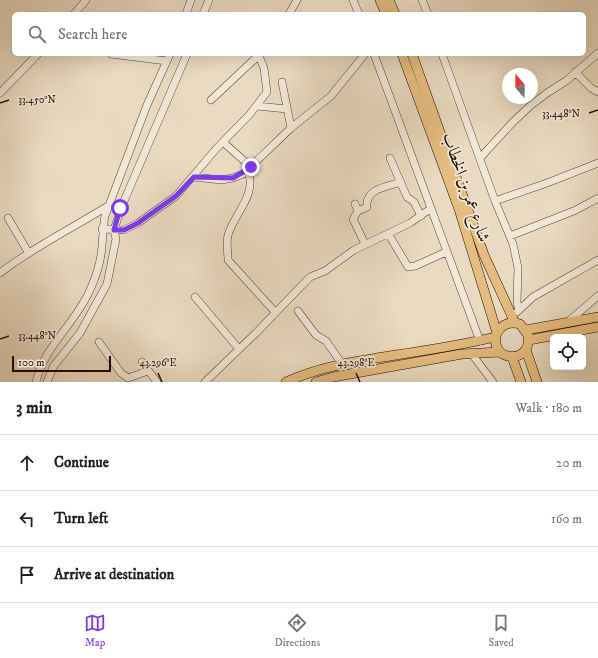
<!DOCTYPE html>
<meta charset="utf-8">
<style>
body{margin:0;font-family:"IM FELL DW Pica",Amiri,serif;background:#f6f6f6;color:#222}
.controls{position:absolute;right:12px;bottom:12px;display:grid;overflow:hidden;border-radius:6px;box-shadow:0 4px 16px #0002}
.controls button{width:36px;height:36px;display:grid;place-items:center;padding:0;border:0;border-bottom:1px solid #e0e0e0;background:#fff;color:#222;font:20px sans-serif}
.compass{position:absolute;left:502px;top:68px;width:36px;height:36px;border-radius:50%;background:#fff;box-shadow:0 4px 16px #0002;rotate:339deg}
.scale{position:absolute;left:12px;bottom:10px;width:99px;box-sizing:border-box;padding-left:4px;border:2px solid #280f02;border-top:0;font-size:11px;line-height:14px;white-space:nowrap;color:#280f02;-webkit-text-stroke:3px #f1e7d7;paint-order:stroke}
.stop{position:absolute;width:12px;height:12px;margin:-9px;border:3px solid #7c3aed;border-radius:50%;background:#fff}
.stop.end{background:#7c3aed;border-color:#fff;box-shadow:0 1px 4px #0008}
.list{margin:0;padding:0;list-style:none}
h2{display:flex;justify-content:space-between;align-items:center;height:52px;margin:0;padding:0 16px;font-size:17px}
h2 small{font-size:13px;font-weight:400;color:#767676}
.list li{display:grid;grid-template-columns:26px 1fr auto;gap:12px;align-items:center;box-sizing:border-box;height:56px;padding:0 16px;border-top:1px solid #e0e0e0}
.list b{display:block;font-size:15px;white-space:nowrap}
.list em{font-size:13px;font-style:normal;color:#767676}
.icon{flex:none;width:22px;height:22px;fill:none;stroke:currentColor;stroke-width:2;stroke-linecap:round;stroke-linejoin:round}
.map{position:relative;flex:none;width:598px;height:382px;overflow:hidden}
.search{position:absolute;background:#fff;box-shadow:0 4px 16px #0002;left:12px;right:12px;top:12px;height:44px;display:flex;align-items:center;gap:10px;box-sizing:border-box;padding:0 14px;border-radius:6px;color:#767676;font-size:15px}
.sheet{height:220px;background:#fff}
nav{display:flex;justify-content:space-around;align-items:center;box-sizing:border-box;height:56px;border-top:1px solid #e0e0e0;background:#fff;font-size:11px;color:#767676}
nav a{display:grid;justify-items:center;gap:2px}
nav .on{color:#7c3aed}
.map>svg:first-child{display:block}
</style>
<div class="map">
<svg width="598" height="382" viewBox="0 0 598 382">
<rect width="100%" height="100%" fill="#eadac1"/>
<filter id="stains"><feTurbulence type="fractalNoise" baseFrequency=".005" numOctaves="4"/><feColorMatrix values="0 0 0 0 .2 0 0 0 0 .09 0 0 0 0 .02 0 0 0 .5 -.17"/></filter>
<radialGradient id="worn" r=".72"><stop offset=".6" stop-color="#630" stop-opacity="0"/><stop offset="1" stop-color="#630" stop-opacity=".3"/></radialGradient>
<g fill="none" stroke-linecap="round" stroke-linejoin="round">
<defs>
<path id="minor" d="M 353,0 L 359,14
M 422,0 L 428,14
M 74,14 L 86,0
M 186,14 L 191,0
M 203,14 L 209,0
M 289,14 L 297,0
M 111,54 L 167,61
M 374,54 L 480,341
M 442,54 L 495,201 L 513,244 L 518,268 L 517,302 L 519,310
M 575,72 L 591,88 L 598,92
M 282,82 L 291,128
M 0,93 L 38,54
M 211,100 L 260,54
M 257,106 L 287,109
M 223,142 L 251,167
M 390,158 L 407,197 L 414,202 L 421,216
M 480,158 L 513,122 L 530,106 L 547,93 L 566,81 L 598,53
M 248,170 C 257,196 235,212 228,235 C 226,243 228,253 228,260 L 275,312
M 194,177 L 221,180 L 233,178 L 243,174 L 291,128 L 331,96 L 365,54
M 495,201 L 547,183 L 598,163
M 355,204 L 358,211 L 353,219 L 365,244
M 358,211 L 367,207 C 365,189 386,187 401,182
M 8,218 L 28,252
M 102,229 L 124,230 L 138,223 L 176,196 L 216,149 L 250,114 L 267,92 L 264,68 L 259,56
M 389,235 L 408,267 L 415,266 L 446,252
M 510,236 L 576,210 L 598,198
M 0,273 C 35,246 71,229 108,206
M 195,297 L 239,349
M 298,311 L 316,335 L 326,341 L 342,364
M 517,312 L 533,297 L 598,260
M 569,321 L 598,296
M 99,342 L 121,373 L 128,378 L 148,371
M 471,353 L 493,382
M 142,362 L 157,382
M 36,382 C 44,346 76,323 90,290 C 96,277 101,261 102,246 C 103,236 103,226 105,216 L 147,105 L 170,54
M 47,382 L 53,367 L 80,333 L 107,284 L 116,239 L 114,230 L 121,208 L 187,54
M 205,382 L 256,333 L 310,277 L 325,271 L 354,250 L 410,223 L 430,209"/>
<path id="major" d="M 380,0 L 386,14
M 389,0 L 395,14
M 402,54 L 459,209 L 497,333 C 487,362 533,366 528,335 L 520,324 C 510,321 502,324 497,333
M 412,54 L 484,255 L 515,323
M 526,330 L 598,317
M 529,340 L 598,327
M 526,350 L 537,382
M 512,357 L 521,382
M 286,382 C 321,366 358,361 396,355 C 429,350 462,345 495,337
M 316,382 L 333,377 L 462,354 L 500,352"/>
</defs>
<use href="#minor" stroke="#584232" stroke-width="8"/>
<use href="#major" stroke="#280f02" stroke-width="10"/>
<use href="#minor" stroke="#f1e7d7" stroke-width="7"/>
<use href="#major" stroke="#e5bd80" stroke-width="9"/>
</g>
<g fill="none" stroke-linecap="round" stroke-linejoin="round">
<path stroke="#7c3aed" stroke-width="5" d="M 120,208 L 114,230 L 124,230 L 138,223 L 176,196 L 194,177 L 233,178 L 251,167"/>
</g>
<path fill="none" stroke="#280f02" stroke-width="1.5" d="M 0,103 L 9,100M 589,113 L 598,110M 0,339 L 9,336M 158,373 L 162,382M 356,373 L 360,382"/>
<g text-anchor="middle" stroke-width="3.5" stroke-linejoin="round" paint-order="stroke">
<g font-size="17" fill="#280f02" stroke="#f1e7d7">
<text transform="translate(467 187) rotate(71)" y="6">شارع عمر بن الخطاب</text>
</g>
</g>
<g font-size="10" text-anchor="middle" fill="#280f02" stroke="#f1e7d7" stroke-width="3.5" stroke-linejoin="round" paint-order="stroke">
<text x="37" y="103">33.450°N</text>
<text x="561" y="117">33.448°N</text>
<text x="37" y="339">33.448°N</text>
<text x="158" y="366">43.296°E</text>
<text x="356" y="366">43.298°E</text>
</g>
<rect width="100%" height="100%" filter="url(#stains)"/>
<rect width="100%" height="100%" fill="url(#worn)"/>
</svg>
<div class="controls">
<button><svg class="icon" aria-label="locate" viewBox="0 0 24 24"><circle cx="12" cy="12" r="6"/><path d="M12 2v4M12 18v4M2 12h4M18 12h4"/></svg></button>
</div>
<svg class="compass" viewBox="-18 -18 36 36"><path d="M0-13l5 13h-10z" fill="#e53935"/><path d="M0 13l5-13h-10z" fill="#767676"/></svg>
<div class="scale">100 m</div>
<div class="stop" style="left:120px;top:208px"></div>
<div class="stop end" style="left:251px;top:167px"></div>
<div class="search"><svg class="icon" aria-label="search" viewBox="0 0 24 24"><circle cx="10" cy="10" r="6"/><path d="M15 15l6 6"/></svg>Search here</div>
</div>
<section class="sheet">
<h2>3 min<small>Walk · 180 m</small></h2>
<ul class="list">
<li><svg class="icon" aria-label="ahead" viewBox="0 0 24 24"><path d="M12 20V5M6 11l6-6 6 6"/></svg><div><b>Continue</b></div><em>20 m</em></li>
<li><svg class="icon" aria-label="left" viewBox="0 0 24 24"><path d="M17 20v-9H6M10 6l-5 5 5 5"/></svg><div><b>Turn left</b></div><em>160 m</em></li>
<li><svg class="icon" aria-label="arrive" viewBox="0 0 24 24"><path d="M6 21V4h12l-3 4 3 4H6"/></svg><div><b>Arrive at destination</b></div></li>
</ul>
</section>
<nav>
<a class="on"><svg class="icon" aria-label="map" viewBox="0 0 24 24"><path d="M3 6l6-2 6 2 6-2v14l-6 2-6-2-6 2zM9 4v14M15 6v14"/></svg>Map</a>
<a><svg class="icon" aria-label="directions" viewBox="0 0 24 24"><path d="M12 3l9 9-9 9-9-9zM9 14v-3h6M13 9l2 2-2 2"/></svg>Directions</a>
<a><svg class="icon" aria-label="saved" viewBox="0 0 24 24"><path d="M7 4h10v16l-5-4-5 4z"/></svg>Saved</a>
</nav>
